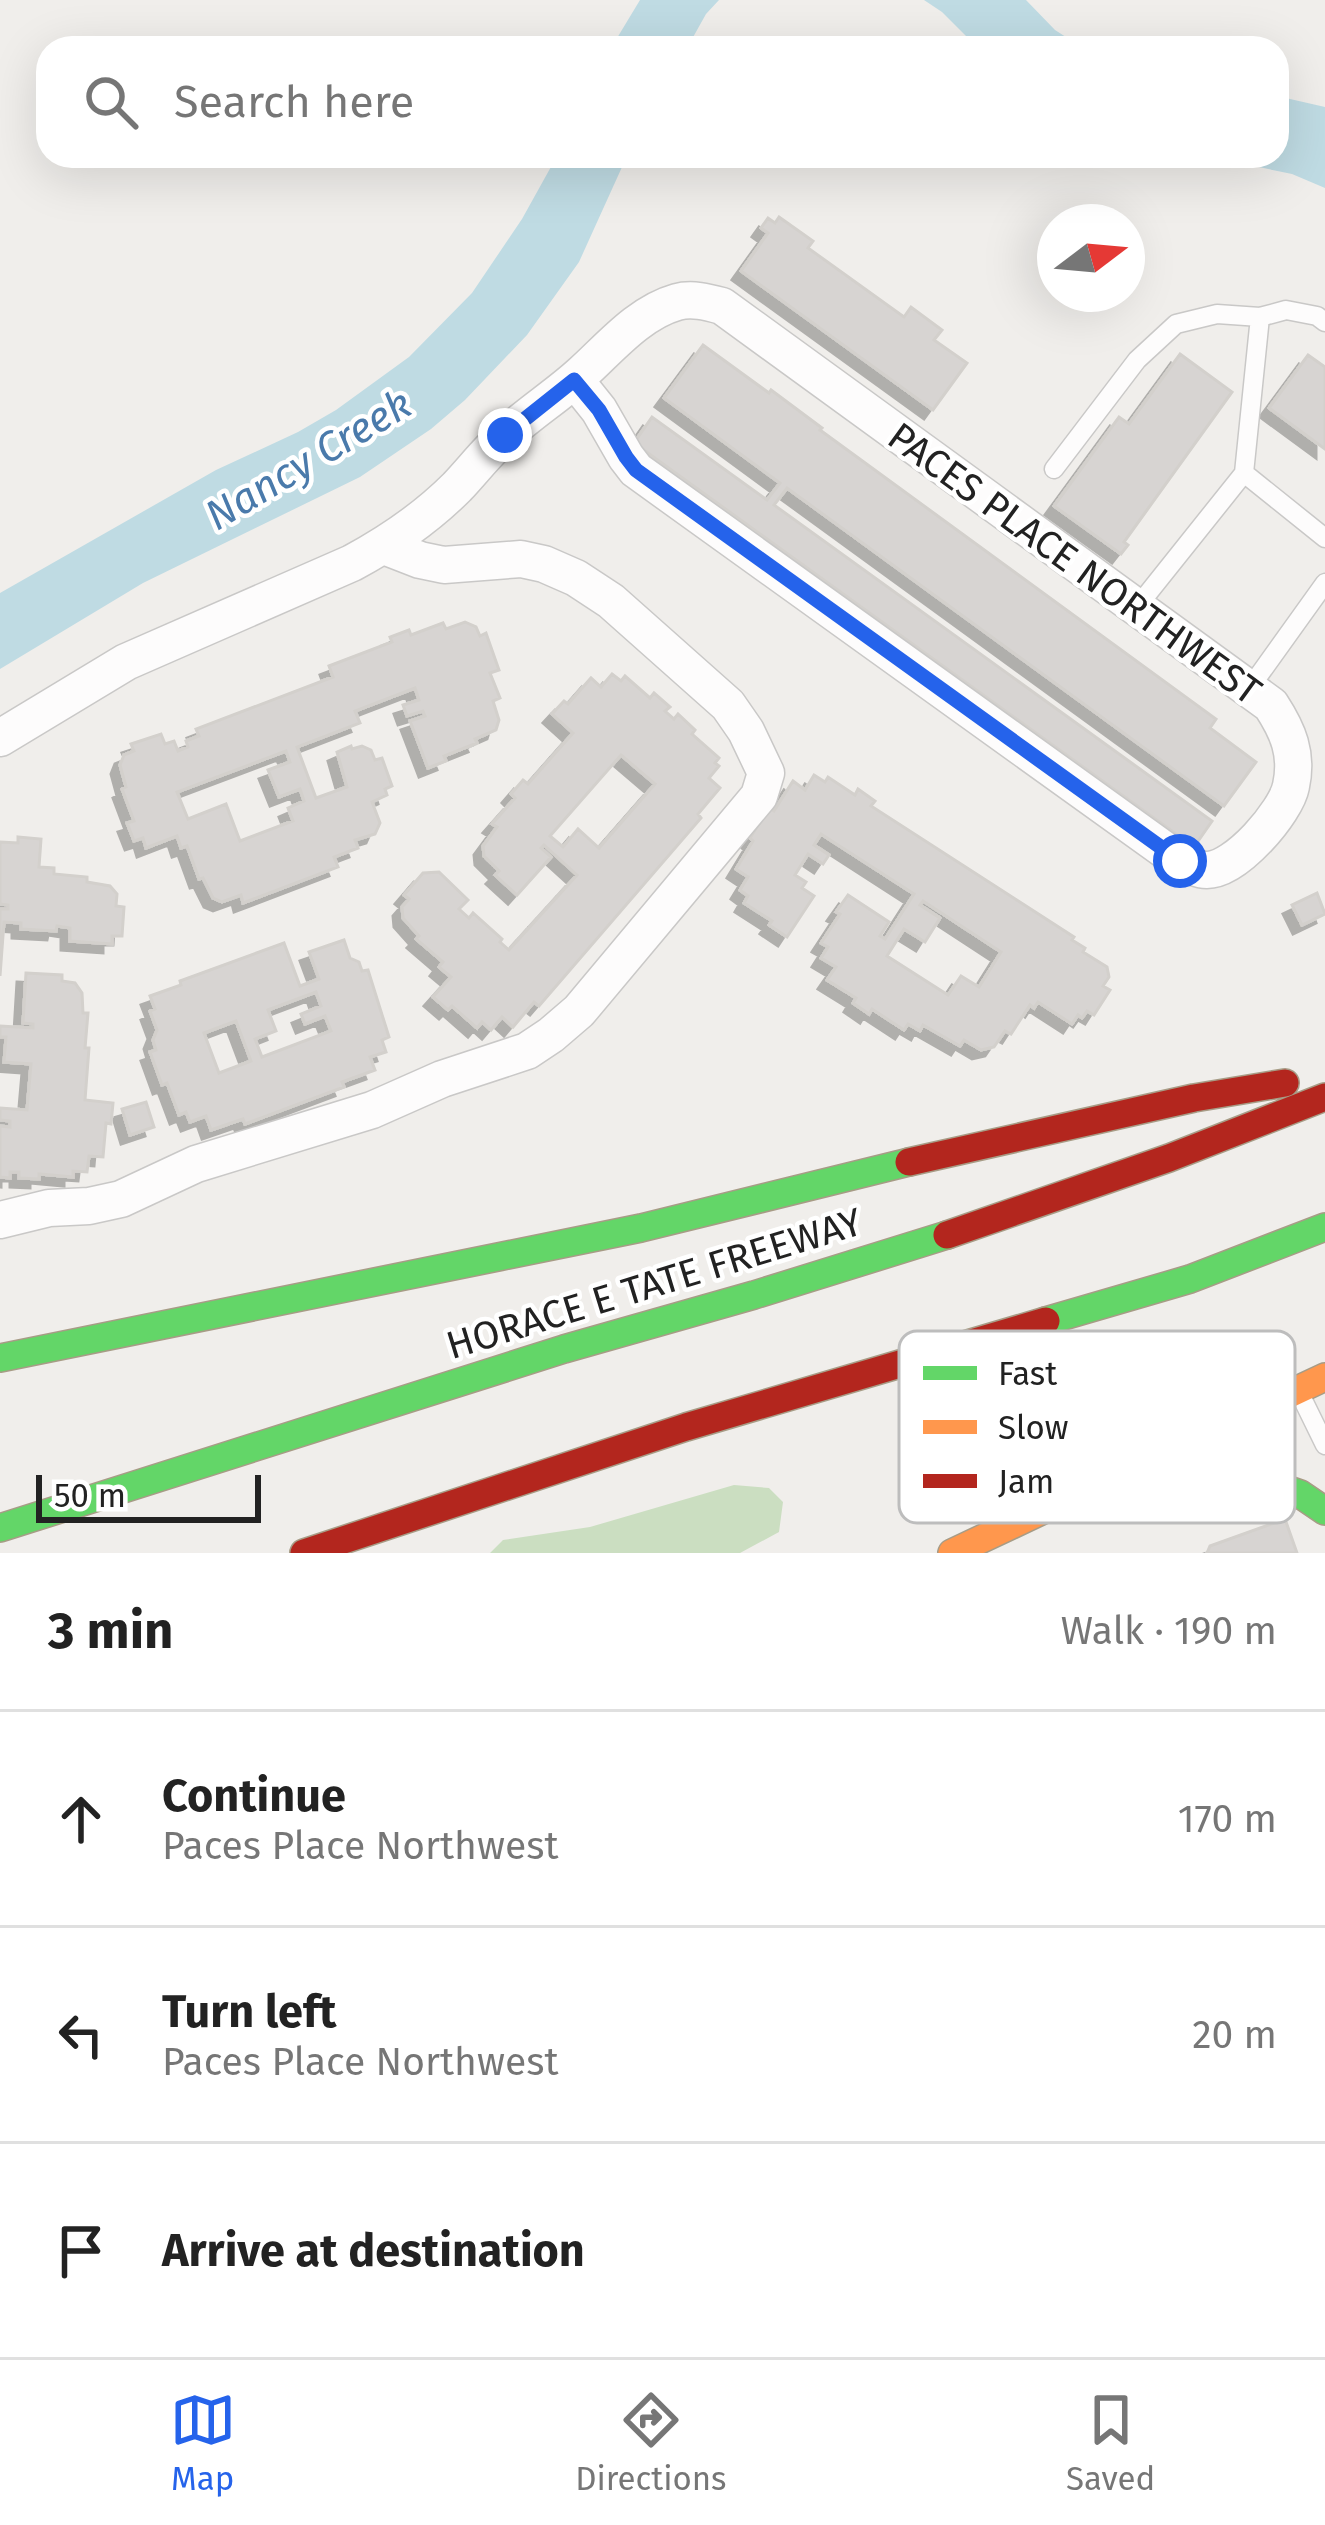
<!DOCTYPE html>
<meta charset="utf-8">
<style>
body{margin:0;font-family:"Fira Sans",sans-serif;background:#f6f6f6;color:#222}
.compass{position:absolute;left:1037px;top:204px;width:108px;height:108px;border-radius:50%;background:#fff;box-shadow:0 12px 48px #0002;rotate:74deg}
.scale{position:absolute;left:36px;bottom:30px;width:225px;box-sizing:border-box;padding-left:12px;border:6px solid #222;border-top:0;font-size:33px;line-height:42px;white-space:nowrap;color:#222;-webkit-text-stroke:9px #fff;paint-order:stroke}
.stop{position:absolute;width:36px;height:36px;margin:-27px;border:9px solid #2563eb;border-radius:50%;background:#fff}
.stop.end{background:#2563eb;border-color:#fff;box-shadow:0 3px 12px #0008}
.list{margin:0;padding:0;list-style:none}
h2{display:flex;justify-content:space-between;align-items:center;height:156px;margin:0;padding:0 48px;font-size:51px}
h2 small{font-size:39px;font-weight:400;color:#767676}
.list li{display:grid;grid-template-columns:78px 1fr auto;gap:36px;align-items:center;box-sizing:border-box;height:216px;padding:0 48px;border-top:3px solid #e0e0e0}
.list b{display:block;font-size:45px;white-space:nowrap}
.list p{margin:0;font-size:39px;white-space:nowrap;color:#767676}
.list em{font-size:39px;font-style:normal;color:#767676}
.icon{flex:none;width:66px;height:66px;fill:none;stroke:currentColor;stroke-width:2;stroke-linecap:round;stroke-linejoin:round}
.map{position:relative;flex:none;width:1325px;height:1553px;overflow:hidden}
.search{position:absolute;background:#fff;box-shadow:0 12px 48px #0002;left:36px;right:36px;top:36px;height:132px;display:flex;align-items:center;gap:30px;box-sizing:border-box;padding:0 42px;border-radius:36px;color:#767676;font-size:45px}
.sheet{height:804px;background:#fff}
nav{display:flex;justify-content:space-around;align-items:center;box-sizing:border-box;height:168px;border-top:3px solid #e0e0e0;background:#fff;font-size:33px;color:#767676}
nav a{display:grid;justify-items:center;gap:6px}
nav .on{color:#2563eb}
.map>svg:first-child{display:block}
</style>
<div class="map">
<svg width="1325" height="1553" viewBox="0 0 1325 1553">
<defs>
<filter id="shadow"><feDropShadow dx="-9" dy="9" stdDeviation="0" flood-color="#0004"/></filter>
</defs>
<rect width="100%" height="100%" fill="#f0eeeb"/>
<path fill="#cbdec1" d="M 734,1485 L 769,1488 L 783,1502 L 779,1532 L 740,1553 L 490,1553 L 503,1540 L 590,1527 Z"/>
<path fill="#bfdbe3" d="M 640,0 L 719,0 L 706,14 L 687,48 L 611,48 Z
M 924,0 L 1026,0 L 1055,30 L 1083,48 L 978,48 L 942,12 Z
M 1277,96 L 1325,107 L 1325,188 L 1292,174 L 1206,156 L 1277,156 Z
M 557,156 L 627,156 L 579,262 L 527,335 L 465,400 L 431,429 L 360,477 L 143,583 L 0,669 L 0,593 L 216,470 L 298,432 L 336,410 L 409,357 L 472,293 L 522,219 Z"/>
<path fill="#d7d4d2" stroke="#d3d0cc" stroke-width="3" fill-rule="evenodd" filter="url(#shadow)" d="M 779,217 L 813,241 L 808,248 L 904,317 L 911,307 L 942,330 L 934,340 L 967,363 L 933,410 L 741,271 L 768,233 L 761,228 L 768,218 L 775,223 Z
M 703,345 L 769,393 L 771,390 L 822,428 L 820,430 L 1216,719 L 1210,728 L 1256,762 L 1224,806 L 787,488 L 774,505 L 1212,821 L 1194,847 L 634,443 L 652,417 L 767,500 L 780,483 L 664,398 Z
M 1180,354 L 1232,392 L 1124,542 L 1128,545 L 1121,554 L 1054,506 L 1119,417 L 1129,424 Z
M 1308,355 L 1325,367 L 1325,449 L 1269,408 Z
M 465,622 L 476,627 L 480,636 L 486,633 L 499,670 L 490,673 L 500,698 L 493,701 L 499,720 L 496,730 L 475,739 L 477,743 L 444,756 L 446,761 L 428,768 L 410,721 L 425,716 L 423,711 L 407,716 L 403,705 L 419,700 L 415,688 L 355,711 L 360,723 L 297,747 L 316,798 L 347,787 L 337,752 L 351,746 L 352,749 L 362,746 L 371,750 L 375,760 L 382,758 L 392,786 L 385,789 L 387,795 L 372,802 L 380,823 L 375,834 L 355,840 L 358,848 L 334,857 L 338,867 L 243,903 L 241,895 L 222,902 L 213,898 L 203,878 L 199,879 L 187,846 L 181,848 L 177,836 L 146,848 L 143,838 L 134,841 L 127,823 L 134,821 L 122,789 L 126,787 L 120,765 L 124,755 L 134,751 L 131,744 L 161,734 L 165,744 L 174,741 L 178,751 L 188,747 L 186,741 L 199,736 L 196,729 L 333,677 L 329,666 L 392,642 L 390,637 L 409,630 L 411,635 L 443,623 L 446,629 ZM 286,751 L 290,762 L 268,770 L 279,797 L 300,789 L 304,801 L 288,808 L 293,821 L 240,841 L 226,804 L 188,819 L 177,792 Z
M 612,674 L 621,681 L 625,676 L 650,698 L 654,693 L 670,707 L 665,711 L 674,719 L 678,714 L 695,730 L 692,734 L 719,758 L 715,763 L 719,766 L 709,778 L 720,788 L 698,814 L 701,818 L 539,1006 L 534,1002 L 513,1027 L 502,1017 L 491,1030 L 482,1022 L 477,1028 L 452,1006 L 448,1010 L 433,997 L 451,977 L 439,967 L 443,962 L 416,939 L 419,936 L 403,918 L 402,907 L 409,899 L 404,895 L 423,873 L 439,872 L 468,900 L 459,909 L 469,918 L 473,913 L 502,939 L 500,942 L 509,950 L 577,875 L 544,845 L 541,848 L 551,857 L 517,895 L 495,875 L 499,871 L 484,856 L 483,846 L 497,827 L 492,824 L 515,798 L 511,794 L 523,780 L 528,784 L 573,733 L 552,714 L 564,701 L 568,704 L 591,678 L 601,687 ZM 621,755 L 655,784 L 599,848 L 578,829 L 563,847 L 550,836 Z
M 814,775 L 825,782 L 828,777 L 855,795 L 858,789 L 875,801 L 871,806 L 1074,937 L 1072,940 L 1085,948 L 1083,952 L 1107,967 L 1109,977 L 1103,986 L 1110,990 L 1094,1015 L 1087,1011 L 1082,1018 L 1078,1015 L 1072,1024 L 1038,1002 L 1034,1008 L 1030,1005 L 1011,1034 L 1005,1031 L 994,1047 L 981,1050 L 964,1040 L 960,1046 L 923,1025 L 920,1031 L 908,1024 L 904,1030 L 872,1009 L 869,1014 L 853,1003 L 856,998 L 827,980 L 836,967 L 821,958 L 828,947 L 821,943 L 840,914 L 836,912 L 848,895 L 889,922 L 880,936 L 885,939 L 914,894 L 821,834 L 814,845 L 829,855 L 823,864 L 808,854 L 795,875 L 806,882 L 802,888 L 814,896 L 787,937 L 769,925 L 772,921 L 744,903 L 748,896 L 740,890 L 748,877 L 736,869 L 753,841 L 750,838 L 769,808 L 774,811 L 793,781 L 805,790 ZM 923,901 L 1001,952 L 979,987 L 961,976 L 948,995 L 887,956 L 904,929 L 925,942 L 940,918 L 920,905 Z
M 18,837 L 41,839 L 39,867 L 54,868 L 54,874 L 87,877 L 87,882 L 110,886 L 117,894 L 116,906 L 124,907 L 122,936 L 112,936 L 112,944 L 70,941 L 70,928 L 57,926 L 56,931 L 21,929 L 21,923 L 4,922 L 0,976 L 0,909 L 8,909 L 8,905 L 0,904 L 0,842 L 18,843 Z
M 1317,893 L 1325,914 L 1302,925 L 1292,905 Z
M 344,940 L 350,958 L 359,962 L 362,971 L 368,970 L 389,1037 L 382,1040 L 386,1052 L 370,1057 L 375,1070 L 342,1082 L 344,1087 L 245,1124 L 243,1119 L 211,1130 L 206,1116 L 190,1122 L 186,1112 L 179,1115 L 167,1083 L 162,1085 L 150,1052 L 156,1050 L 153,1040 L 157,1030 L 150,1011 L 155,1009 L 150,996 L 181,985 L 180,981 L 284,943 L 300,986 L 319,979 L 309,952 ZM 316,992 L 321,1006 L 301,1014 L 305,1024 L 325,1016 L 331,1031 L 262,1057 L 255,1039 L 276,1031 L 268,1010 ZM 236,1021 L 251,1061 L 219,1073 L 204,1033 Z
M 26,973 L 62,975 L 62,981 L 75,983 L 82,993 L 83,1013 L 88,1013 L 85,1048 L 89,1048 L 85,1100 L 113,1103 L 111,1124 L 106,1123 L 103,1157 L 89,1156 L 87,1172 L 73,1171 L 73,1177 L 39,1174 L 39,1179 L 19,1178 L 19,1172 L 10,1172 L 10,1178 L 0,1177 L 0,1126 L 10,1127 L 10,1121 L 0,1120 L 0,1108 L 27,1110 L 31,1064 L 4,1062 L 6,1037 L 0,1037 L 0,1026 L 33,1028 L 33,1024 L 23,1023 Z
M 146,1102 L 154,1127 L 130,1135 L 122,1109 Z
M 1285,1519 L 1297,1553 L 1207,1553 L 1210,1546 Z"/>
<g fill="none" stroke-linecap="round" stroke-linejoin="round">
<defs>
<path id="lane" d="M 1260,317 L 1244,473 L 1325,538
M 1054,469 L 1137,360 L 1176,324 L 1217,314 L 1260,317 L 1286,310 L 1317,316 L 1325,322
M 1137,607 L 1244,473
M 1249,689 L 1325,583
M 1300,1394 L 1325,1445"/>
<path id="street" d="M 0,738 L 126,662 L 352,563 C 391,542 425,519 457,487 C 474,469 489,449 508,433 C 531,412 558,395 581,374 C 609,349 638,313 677,302 C 692,298 707,302 722,306 L 1271,705 C 1288,731 1298,754 1291,786 C 1286,812 1236,870 1207,870 C 1198,870 1188,865 1180,861 L 636,470 L 626,457 L 599,410 L 575,380
M 0,1220 L 49,1208 L 89,1206 L 121,1199 L 196,1164 L 372,1110 L 442,1079 L 527,1051 L 551,1035 L 579,1011 L 759,796 L 766,773 L 746,731 L 728,705 L 611,601 L 576,578 L 544,564 L 521,559 L 444,565 L 420,560 L 384,546"/>
<path id="fast" d="M 1046,1321 L 1190,1279 L 1325,1227
M 0,1358 L 641,1228 L 909,1162
M 1133,1468 L 1274,1485 L 1300,1494 L 1325,1511
M 0,1528 L 564,1349 L 754,1295 L 947,1235"/>
<path id="slow" d="M 952,1553 L 1325,1377"/>
<path id="jam" d="M 909,1162 L 1194,1098 L 1285,1083
M 947,1235 L 1169,1158 L 1325,1097
M 304,1553 L 686,1427 L 1046,1321"/>
</defs>
<use href="#lane" stroke="#c9c8c7" stroke-width="21"/>
<use href="#street" stroke="#c9c8c7" stroke-width="39"/>
<use href="#fast" stroke="#a79c86" stroke-width="30"/>
<use href="#slow" stroke="#a79c86" stroke-width="30"/>
<use href="#jam" stroke="#a79c86" stroke-width="30"/>
<use href="#lane" stroke="#fdfcfc" stroke-width="18"/>
<use href="#street" stroke="#fdfcfc" stroke-width="36"/>
<use href="#fast" stroke="#63d668" stroke-width="27"/>
<use href="#slow" stroke="#ff974d" stroke-width="27"/>
<use href="#jam" stroke="#b3261e" stroke-width="27"/>
</g>
<g fill="none" stroke-linecap="round" stroke-linejoin="round">
<path stroke="#2563eb" stroke-width="15" d="M 505,435 L 574,380 L 599,410 L 626,457 L 636,470 L 1180,861"/>
</g>
<g text-anchor="middle" stroke-width="9" stroke-linejoin="round" paint-order="stroke">
<g font-size="39" fill="#222" stroke="#fff">
<text transform="translate(1075 563) rotate(36)" y="14">PACES PLACE NORTHWEST</text>
<text transform="translate(654 1283) rotate(-17)" y="14">HORACE E TATE FREEWAY</text>
</g>
<g font-size="42" font-style="italic" fill="#4a7aab" stroke="#fff">
<text transform="translate(308 459) rotate(-31)" y="15">Nancy Creek</text>
</g>
</g>
<rect x="899" y="1331" width="396" height="192" rx="18" fill="#fff" stroke="#bdbdbd" stroke-width="3"/>
<rect x="923" y="1366" width="54" height="14" fill="#63d668"/>
<rect x="923" y="1420" width="54" height="14" fill="#ff974d"/>
<rect x="923" y="1474" width="54" height="14" fill="#b3261e"/>
<g font-size="33" fill="#222">
<text x="998" y="1385">Fast</text>
<text x="998" y="1439">Slow</text>
<text x="998" y="1493">Jam</text>
</g>
</svg>
<svg class="compass" viewBox="-18 -18 36 36"><path d="M0-13l5 13h-10z" fill="#e53935"/><path d="M0 13l5-13h-10z" fill="#767676"/></svg>
<div class="scale">50 m</div>
<div class="stop" style="left:1180px;top:861px"></div>
<div class="stop end" style="left:505px;top:435px"></div>
<div class="search"><svg class="icon" aria-label="search" viewBox="0 0 24 24"><circle cx="10" cy="10" r="6"/><path d="M15 15l6 6"/></svg>Search here</div>
</div>
<section class="sheet">
<h2>3 min<small>Walk · 190 m</small></h2>
<ul class="list">
<li><svg class="icon" aria-label="ahead" viewBox="0 0 24 24"><path d="M12 20V5M6 11l6-6 6 6"/></svg><div><b>Continue</b><p>Paces Place Northwest</p></div><em>170 m</em></li>
<li><svg class="icon" aria-label="left" viewBox="0 0 24 24"><path d="M17 20v-9H6M10 6l-5 5 5 5"/></svg><div><b>Turn left</b><p>Paces Place Northwest</p></div><em>20 m</em></li>
<li><svg class="icon" aria-label="arrive" viewBox="0 0 24 24"><path d="M6 21V4h12l-3 4 3 4H6"/></svg><div><b>Arrive at destination</b></div></li>
</ul>
</section>
<nav>
<a class="on"><svg class="icon" aria-label="map" viewBox="0 0 24 24"><path d="M3 6l6-2 6 2 6-2v14l-6 2-6-2-6 2zM9 4v14M15 6v14"/></svg>Map</a>
<a><svg class="icon" aria-label="directions" viewBox="0 0 24 24"><path d="M12 3l9 9-9 9-9-9zM9 14v-3h6M13 9l2 2-2 2"/></svg>Directions</a>
<a><svg class="icon" aria-label="saved" viewBox="0 0 24 24"><path d="M7 4h10v16l-5-4-5 4z"/></svg>Saved</a>
</nav>
